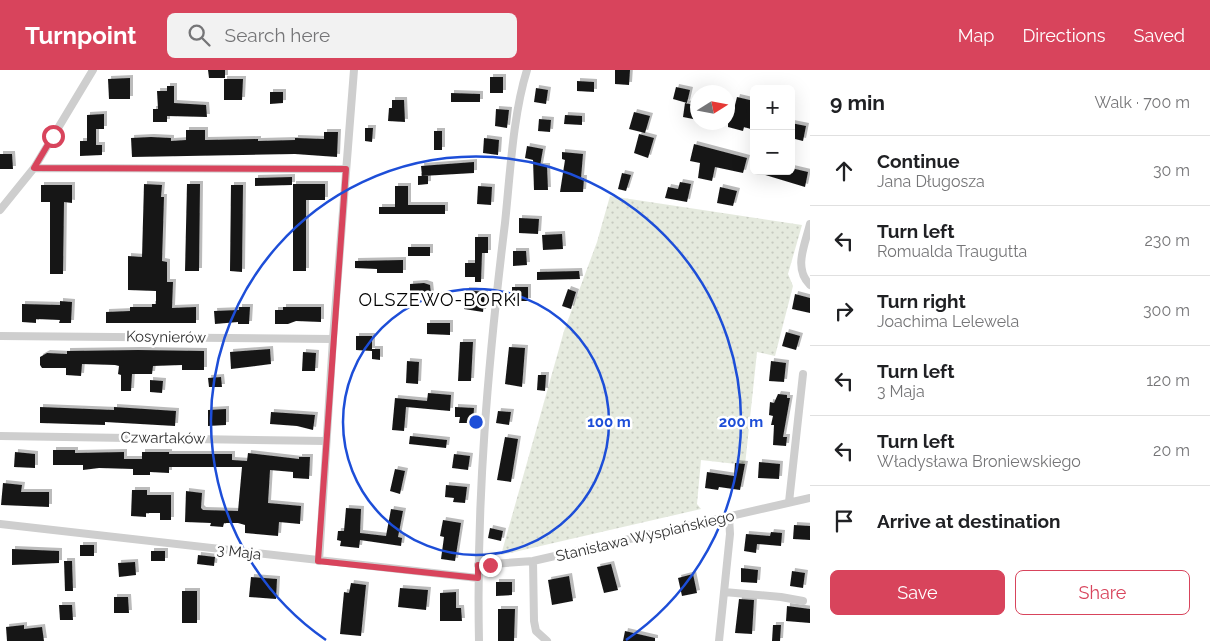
<!DOCTYPE html>
<meta charset="utf-8">
<style>
body{margin:0;font-family:Raleway,sans-serif;background:#f2f2f2;color:#202124}
.controls{position:absolute;right:15px;top:15px;display:grid;overflow:hidden;border-radius:8px;box-shadow:0 5px 20px #0002}
.controls button{width:45px;height:45px;display:grid;place-items:center;padding:0;border:0;border-bottom:1px solid #e0e0e0;background:#fff;color:#202124;font:25px sans-serif}
.compass{position:absolute;left:690px;top:15px;width:45px;height:45px;border-radius:50%;background:#fff;box-shadow:0 5px 20px #0002;rotate:79deg}
.stop{position:absolute;width:15px;height:15px;margin:-11px;border:4px solid #d8445c;border-radius:50%;background:#fff}
.stop.end{background:#d8445c;border-color:#fff;box-shadow:0 1px 5px #0008}
.list{margin:0;padding:0;list-style:none}
h2{display:flex;justify-content:space-between;align-items:center;height:65px;margin:0;padding:0 20px;font-size:21px}
h2 small{font-size:16px;font-weight:400;color:#757577}
.list li{display:grid;grid-template-columns:32px 1fr auto;gap:15px;align-items:center;box-sizing:border-box;height:70px;padding:0 20px;border-top:1px solid #e0e0e0}
.list b{display:block;font-size:19px;white-space:nowrap}
.list p{margin:0;font-size:16px;white-space:nowrap;color:#757577}
.list em{font-size:16px;font-style:normal;color:#757577}
.actions{display:flex;gap:10px;padding:15px 20px}
.actions a{flex:1;padding:11px 0;border:1px solid #d8445c;border-radius:8px;text-align:center;font-size:18px;color:#d8445c}
.actions .main{background:#d8445c;color:#fff}
.icon{flex:none;width:28px;height:28px;fill:none;stroke:currentColor;stroke-width:2;stroke-linecap:round;stroke-linejoin:round}
.map{position:relative;flex:none;width:810px;height:571px;overflow:hidden}
header{display:flex;align-items:center;gap:30px;box-sizing:border-box;height:70px;padding:0 25px;background:#d8445c;color:#fff}
header strong{font-size:24px}
nav{display:flex;gap:28px;margin-inline-start:auto;font-size:18px}
.search{width:350px;height:45px;background:#f2f2f2;display:flex;align-items:center;gap:12px;box-sizing:border-box;padding:0 18px;border-radius:8px;color:#757577;font-size:19px}
main{display:flex}
aside{flex:1;background:#fff}
.map>svg:first-child{display:block}
</style>
<header>
<strong>Turnpoint</strong>
<div class="search"><svg class="icon" aria-label="search" viewBox="0 0 24 24"><circle cx="10" cy="10" r="6"/><path d="M15 15l6 6"/></svg>Search here</div>
<nav><a>Map</a><a>Directions</a><a>Saved</a></nav>
</header>
<main>
<div class="map">
<svg width="810" height="571" viewBox="0 0 810 571">
<defs>
<pattern id="grass-dots" width="8" height="8" patternUnits="userSpaceOnUse" patternTransform="scale(1.25)"><rect width="8" height="8" fill="#e5eade"/><path d="M2 2h.1M6 6h.1" fill="none" stroke="#c5c9bf" stroke-width="1.8" stroke-linecap="round"/></pattern>
<filter id="shadow"><feDropShadow dx="3" dy="-3" stdDeviation="0" flood-color="#0004"/></filter>
</defs>
<rect width="100%" height="100%" fill="#fff"/>
<path fill="url(#grass-dots)" d="M 610,126 L 802,155 L 788,204 L 793,216 L 775,286 L 757,282 L 745,395 L 701,390 L 697,434 L 701,439 L 501,485 L 564,261 L 597,172 Z"/>
<path fill="#181818" filter="url(#shadow)" d="M 208,0 L 225,0 L 225,8 L 209,8 Z
M 615,0 L 630,0 L 629,15 L 615,14 Z
M 490,7 L 503,7 L 503,23 L 490,23 Z
M 130,8 L 130,29 L 109,29 L 108,9 Z
M 224,9 L 243,9 L 242,30 L 224,30 Z
M 577,11 L 594,12 L 594,22 L 577,21 Z
M 167,16 L 174,16 L 174,33 L 206,35 L 207,47 L 167,46 L 167,52 L 153,52 L 153,39 L 158,39 L 157,21 L 167,21 Z
M 676,17 L 690,20 L 687,33 L 673,29 Z
M 536,18 L 548,20 L 546,34 L 534,32 Z
M 270,22 L 283,22 L 283,33 L 270,34 Z
M 451,23 L 480,24 L 480,32 L 451,32 Z
M 737,27 L 754,31 L 754,60 L 744,57 L 743,61 L 728,57 L 728,41 L 733,43 Z
M 392,30 L 404,30 L 405,52 L 388,51 L 389,38 L 392,38 Z
M 685,33 L 698,36 L 698,50 L 683,47 Z
M 496,39 L 509,40 L 507,58 L 495,56 Z
M 634,42 L 650,46 L 645,63 L 629,59 Z
M 104,44 L 104,59 L 96,59 L 96,75 L 102,75 L 102,85 L 80,86 L 80,71 L 87,71 L 87,45 Z
M 565,45 L 582,46 L 582,55 L 564,54 Z
M 539,49 L 551,50 L 550,62 L 538,61 Z
M 791,53 L 806,56 L 803,71 L 791,68 Z
M 365,58 L 373,58 L 372,72 L 365,71 Z
M 186,60 L 205,60 L 205,70 L 258,69 L 258,71 L 295,70 L 295,68 L 324,69 L 324,62 L 338,62 L 337,87 L 295,84 L 132,87 L 131,68 L 151,67 L 171,68 L 171,71 L 186,70 Z
M 434,61 L 442,61 L 442,80 L 434,80 Z
M 639,64 L 654,68 L 648,88 L 634,83 Z
M 484,68 L 499,70 L 498,85 L 483,83 Z
M 694,74 L 747,88 L 743,103 L 715,97 L 712,111 L 698,108 L 700,93 L 690,91 Z
M 527,76 L 543,79 L 540,96 L 547,96 L 548,120 L 534,120 L 533,90 L 525,88 Z
M 562,82 L 583,84 L 581,108 L 584,108 L 583,122 L 560,122 L 565,90 L 562,89 Z
M 0,84 L 12,84 L 13,99 L 0,99 Z
M 474,92 L 474,103 L 422,106 L 421,96 Z
M 791,98 L 808,102 L 805,117 L 762,104 L 762,101 L 791,101 Z
M 622,103 L 631,105 L 626,121 L 618,119 Z
M 418,106 L 428,106 L 428,114 L 418,115 Z
M 292,107 L 292,115 L 255,116 L 255,108 Z
M 680,112 L 691,114 L 687,132 L 665,128 L 668,117 L 678,119 Z
M 144,114 L 162,115 L 161,127 L 164,127 L 162,191 L 167,192 L 167,212 L 173,212 L 172,238 L 196,237 L 196,253 L 106,253 L 106,242 L 130,241 L 130,237 L 152,237 L 152,234 L 156,234 L 156,221 L 128,220 L 128,186 L 142,187 Z
M 187,114 L 200,114 L 199,201 L 185,201 Z
M 293,114 L 325,114 L 325,130 L 306,130 L 306,201 L 293,201 Z
M 41,115 L 72,115 L 72,133 L 64,132 L 63,204 L 50,204 L 50,132 L 41,132 Z
M 231,115 L 243,115 L 242,202 L 230,201 Z
M 395,116 L 408,116 L 408,135 L 445,135 L 445,144 L 379,144 L 379,137 L 395,137 Z
M 478,116 L 492,117 L 491,135 L 477,134 Z
M 720,117 L 737,121 L 733,136 L 717,133 Z
M 519,148 L 539,149 L 538,164 L 519,163 Z
M 562,164 L 563,179 L 543,180 L 542,165 Z
M 475,167 L 488,167 L 488,183 L 482,183 L 481,212 L 475,212 L 475,207 L 465,207 L 465,193 L 475,193 Z
M 408,177 L 430,177 L 430,186 L 408,186 Z
M 513,181 L 526,181 L 527,195 L 513,196 Z
M 403,190 L 403,203 L 377,203 L 377,199 L 355,198 L 355,191 Z
M 579,201 L 580,209 L 537,210 L 537,202 Z
M 424,213 L 430,215 L 431,224 L 410,224 L 410,214 Z
M 512,217 L 528,217 L 528,231 L 512,231 Z
M 568,219 L 576,222 L 571,239 L 562,236 Z
M 466,220 L 485,222 L 483,242 L 464,239 Z
M 795,224 L 810,228 L 810,243 L 792,239 Z
M 60,231 L 72,232 L 71,253 L 59,253 L 60,250 L 36,249 L 36,253 L 22,252 L 22,234 L 60,235 Z
M 239,237 L 250,237 L 249,254 L 238,254 L 238,252 L 215,254 L 214,241 L 239,240 Z
M 283,237 L 321,237 L 321,252 L 296,251 L 288,254 L 275,254 L 275,240 L 283,240 Z
M 427,253 L 450,253 L 450,265 L 427,264 Z
M 786,262 L 800,266 L 796,280 L 782,276 Z
M 356,266 L 372,266 L 372,281 L 356,280 Z
M 460,272 L 473,272 L 471,311 L 458,311 Z
M 509,277 L 525,278 L 522,317 L 505,314 Z
M 270,279 L 271,294 L 231,299 L 230,282 Z
M 372,279 L 380,279 L 380,290 L 372,289 Z
M 138,280 L 204,281 L 204,300 L 182,300 L 182,295 L 153,296 L 152,304 L 132,304 L 131,321 L 121,321 L 121,305 L 118,304 L 119,296 L 115,295 L 82,294 L 81,306 L 66,305 L 66,298 L 42,298 L 40,295 L 40,287 L 47,283 L 67,284 L 67,281 Z
M 303,282 L 316,283 L 315,301 L 302,301 Z
M 407,291 L 419,292 L 418,314 L 406,313 Z
M 771,291 L 786,293 L 784,312 L 769,311 Z
M 538,305 L 546,305 L 545,321 L 537,320 Z
M 221,307 L 222,317 L 209,317 L 208,308 Z
M 150,310 L 163,311 L 162,323 L 150,322 Z
M 428,323 L 451,325 L 450,341 L 406,337 L 404,361 L 392,360 L 395,328 L 427,331 Z
M 778,324 L 787,325 L 787,328 L 790,328 L 783,367 L 787,367 L 786,376 L 773,375 L 774,355 L 771,355 L 773,346 L 769,345 L 770,332 L 774,333 Z
M 40,337 L 114,340 L 114,337 L 176,341 L 175,356 L 105,352 L 105,355 L 40,353 Z
M 455,337 L 474,338 L 473,353 L 459,353 L 460,347 L 455,347 Z
M 226,339 L 226,355 L 208,356 L 208,340 Z
M 498,341 L 511,342 L 509,355 L 496,353 Z
M 271,342 L 315,345 L 313,360 L 297,356 L 270,354 Z
M 410,366 L 447,370 L 446,378 L 409,374 Z
M 505,367 L 518,369 L 511,412 L 497,410 Z
M 53,380 L 75,380 L 75,383 L 124,382 L 124,389 L 142,389 L 142,382 L 169,382 L 169,384 L 232,384 L 232,390 L 247,391 L 248,383 L 299,389 L 299,387 L 310,387 L 309,409 L 293,408 L 293,402 L 270,400 L 268,433 L 301,436 L 300,454 L 279,452 L 278,466 L 245,463 L 245,455 L 238,453 L 224,453 L 223,457 L 210,456 L 211,453 L 185,452 L 186,421 L 202,423 L 201,438 L 203,440 L 238,441 L 242,397 L 169,397 L 169,403 L 150,402 L 150,405 L 133,405 L 133,399 L 99,398 L 83,400 L 83,395 L 53,395 Z
M 15,382 L 35,384 L 35,398 L 14,397 Z
M 454,384 L 470,386 L 468,400 L 452,398 Z
M 759,392 L 780,394 L 779,409 L 758,408 Z
M 735,393 L 745,394 L 740,420 L 719,417 L 718,420 L 705,418 L 707,402 L 734,406 Z
M 395,399 L 405,401 L 400,424 L 390,421 Z
M 3,413 L 22,415 L 21,422 L 49,422 L 49,437 L 1,435 Z
M 446,415 L 467,417 L 465,433 L 453,432 L 454,428 L 445,427 Z
M 132,420 L 147,420 L 147,425 L 171,425 L 171,450 L 160,450 L 160,443 L 146,443 L 146,447 L 131,446 Z
M 346,438 L 361,439 L 360,463 L 386,466 L 391,439 L 403,441 L 398,467 L 402,468 L 401,476 L 360,470 L 359,478 L 340,476 L 341,471 L 337,470 L 338,461 L 344,461 Z
M 443,450 L 461,453 L 455,491 L 441,489 L 444,467 L 440,466 Z
M 794,455 L 810,456 L 810,470 L 793,469 Z
M 490,458 L 503,461 L 501,471 L 488,468 Z
M 771,462 L 782,463 L 781,476 L 757,474 L 756,483 L 744,481 L 746,464 L 770,466 Z
M 80,475 L 94,475 L 94,486 L 80,486 Z
M 12,479 L 59,481 L 59,493 L 12,495 Z
M 151,481 L 165,481 L 165,491 L 151,491 Z
M 198,485 L 215,487 L 214,496 L 197,494 Z
M 64,491 L 72,491 L 73,521 L 65,521 Z
M 135,492 L 136,505 L 119,507 L 118,493 Z
M 611,494 L 618,520 L 604,523 L 597,497 Z
M 741,498 L 758,500 L 757,513 L 741,512 Z
M 792,501 L 805,503 L 803,518 L 790,516 Z
M 693,504 L 697,523 L 682,526 L 678,508 Z
M 569,506 L 573,531 L 552,535 L 548,510 Z
M 251,507 L 277,509 L 276,529 L 249,527 Z
M 496,512 L 512,512 L 512,525 L 496,526 Z
M 351,513 L 366,515 L 361,566 L 340,564 L 344,522 L 349,523 Z
M 400,518 L 428,520 L 426,540 L 398,537 Z
M 182,521 L 197,521 L 197,553 L 182,553 Z
M 456,522 L 456,538 L 461,538 L 462,551 L 440,551 L 440,523 Z
M 114,527 L 128,527 L 129,543 L 114,543 Z
M 739,529 L 754,530 L 752,564 L 735,563 Z
M 59,535 L 72,535 L 73,550 L 60,550 Z
M 787,536 L 810,539 L 810,553 L 786,551 Z
M 498,539 L 515,539 L 514,571 L 498,571 Z
M 24,555 L 24,559 L 42,557 L 44,571 L 7,571 L 6,557 Z
M 773,555 L 781,555 L 780,571 L 772,571 Z
M 625,561 L 655,568 L 655,571 L 623,571 Z"/>
<g fill="none" stroke-linecap="round" stroke-linejoin="round">
<path stroke="#cecece" stroke-width="8" d="M 34,98 L 346,99
M 0,140 L 34,98 L 93,0
M 810,154 C 805,175 793,198 810,215
M 0,266 L 333,269
M 0,366 L 326,371
M 789,432 L 803,304
M 0,454 L 478,508
M 319,491 L 333,269 L 354,0
M 533,491 L 534,551 L 536,561 L 547,571
M 478,495 L 533,491 L 810,428
M 724,522 L 781,527 L 803,531
M 479,571 C 476,431 488,292 505,153 C 510,106 513,44 527,0
M 719,571 L 730,464 L 729,447"/>
</g>
<g fill="none" stroke-linecap="round" stroke-linejoin="round">
<path stroke="#d8445c" stroke-width="6" d="M 53,66 L 34,98 L 346,99 L 318,491 L 478,508 L 478,495 L 490,495"/>
</g>
<g fill="none" stroke="#1d4ed8" stroke-width="2.5">
<circle cx="476" cy="352" r="133"/>
<path d="M326 570A265 265 0 1 1 626 570"/>
</g>
<g text-anchor="middle" stroke-width="5" stroke-linejoin="round" paint-order="stroke">
<g font-size="15" fill="#313131" stroke="#fff">
<text transform="translate(166 267) rotate(1)" y="5">Kosynierów</text>
<text transform="translate(163 368) rotate(1)" y="5">Czwartaków</text>
<text transform="translate(645 466) rotate(-13)" y="5">Stanisława Wyspiańskiego</text>
<text transform="translate(239 482) rotate(7)" y="5">3 Maja</text>
</g>
<g font-size="18" letter-spacing="1" fill="#000" stroke="#fff">
<text x="440" y="236">OLSZEWO-BORKI</text>
</g>
</g>
<circle cx="476" cy="352" r="8" fill="#1d4ed8" stroke="#fff" stroke-width="2.5"/>
<g font-size="15" text-anchor="middle" font-weight="bold" fill="#1d4ed8" stroke="#fff" stroke-width="5" stroke-linejoin="round" paint-order="stroke">
<text x="609" y="357">100 m</text>
<text x="741" y="357">200 m</text>
</g>
</svg>
<div class="controls">
<button>+</button>
<button>−</button>
</div>
<svg class="compass" viewBox="-18 -18 36 36"><path d="M0-13l5 13h-10z" fill="#e53935"/><path d="M0 13l5-13h-10z" fill="#757577"/></svg>
<div class="stop" style="left:53px;top:66px"></div>
<div class="stop end" style="left:490px;top:495px"></div>
</div>
<aside>
<h2>9 min<small>Walk · 700 m</small></h2>
<ul class="list">
<li><svg class="icon" aria-label="ahead" viewBox="0 0 24 24"><path d="M12 20V5M6 11l6-6 6 6"/></svg><div><b>Continue</b><p>Jana Długosza</p></div><em>30 m</em></li>
<li><svg class="icon" aria-label="left" viewBox="0 0 24 24"><path d="M17 20v-9H6M10 6l-5 5 5 5"/></svg><div><b>Turn left</b><p>Romualda Traugutta</p></div><em>230 m</em></li>
<li><svg class="icon" aria-label="right" viewBox="0 0 24 24"><path d="M7 20v-9h11M14 6l5 5-5 5"/></svg><div><b>Turn right</b><p>Joachima Lelewela</p></div><em>300 m</em></li>
<li><svg class="icon" aria-label="left" viewBox="0 0 24 24"><path d="M17 20v-9H6M10 6l-5 5 5 5"/></svg><div><b>Turn left</b><p>3 Maja</p></div><em>120 m</em></li>
<li><svg class="icon" aria-label="left" viewBox="0 0 24 24"><path d="M17 20v-9H6M10 6l-5 5 5 5"/></svg><div><b>Turn left</b><p>Władysława Broniewskiego</p></div><em>20 m</em></li>
<li><svg class="icon" aria-label="arrive" viewBox="0 0 24 24"><path d="M6 21V4h12l-3 4 3 4H6"/></svg><div><b>Arrive at destination</b></div></li>
</ul>
<div class="actions"><a class="main">Save</a><a>Share</a></div>
</aside>
</main>
